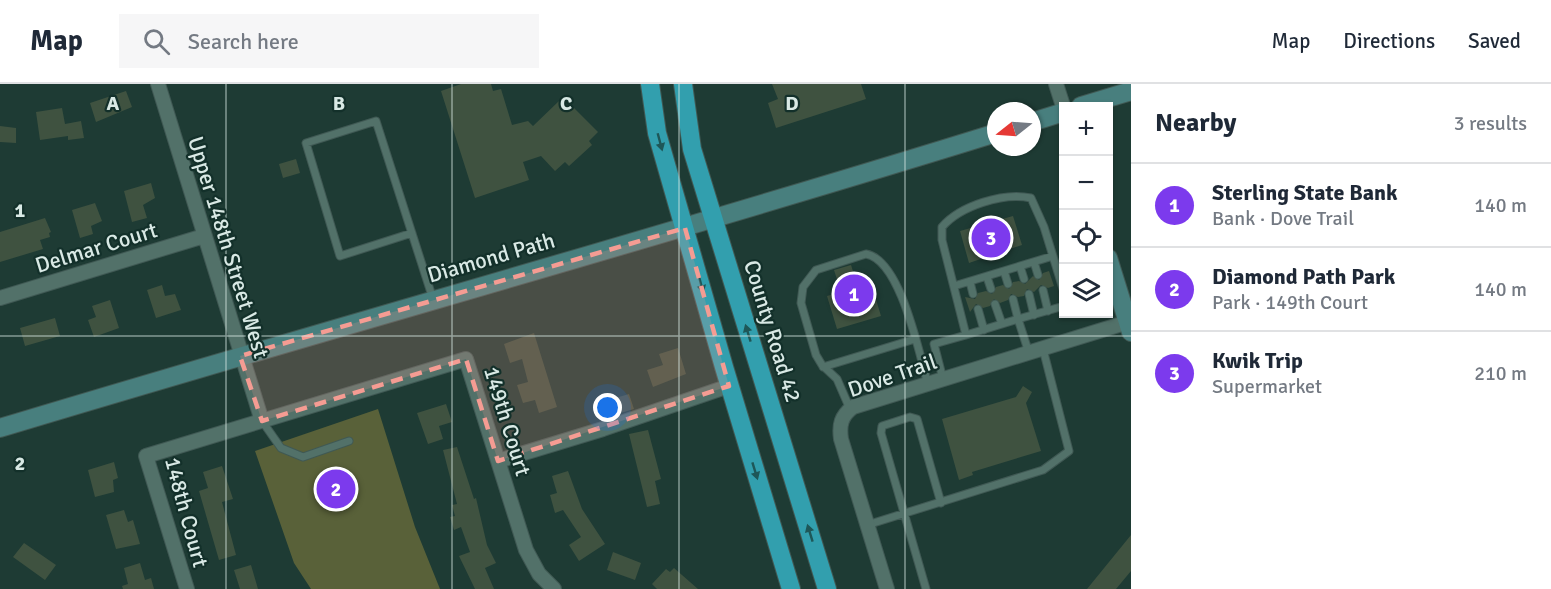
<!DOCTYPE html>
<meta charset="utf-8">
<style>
body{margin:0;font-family:Signika,sans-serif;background:#f6f6f7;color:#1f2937}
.controls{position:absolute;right:18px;top:18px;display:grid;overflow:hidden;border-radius:0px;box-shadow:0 2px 4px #0004}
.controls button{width:54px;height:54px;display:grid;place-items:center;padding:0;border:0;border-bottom:2px solid #e0e1e3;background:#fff;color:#1f2937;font:30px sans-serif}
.compass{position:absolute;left:987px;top:18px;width:54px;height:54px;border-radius:50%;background:#fff;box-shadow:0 2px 4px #0004;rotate:253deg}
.you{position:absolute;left:608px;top:324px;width:21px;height:21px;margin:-15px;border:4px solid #fff;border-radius:50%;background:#1a73e8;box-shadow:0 0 0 9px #1a73e833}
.badge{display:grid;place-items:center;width:39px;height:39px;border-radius:50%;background:#7c3aed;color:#fff;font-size:20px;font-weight:700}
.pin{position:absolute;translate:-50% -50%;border:3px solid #fff;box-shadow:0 2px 6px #0006}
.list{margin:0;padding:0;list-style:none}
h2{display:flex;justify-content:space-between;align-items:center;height:78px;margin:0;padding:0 24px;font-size:26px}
h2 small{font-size:20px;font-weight:400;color:#747a83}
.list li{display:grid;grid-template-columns:39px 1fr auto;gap:18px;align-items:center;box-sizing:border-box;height:84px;padding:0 24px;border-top:2px solid #e0e1e3}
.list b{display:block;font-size:22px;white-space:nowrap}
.list p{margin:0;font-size:20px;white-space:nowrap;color:#747a83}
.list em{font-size:20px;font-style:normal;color:#747a83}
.icon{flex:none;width:33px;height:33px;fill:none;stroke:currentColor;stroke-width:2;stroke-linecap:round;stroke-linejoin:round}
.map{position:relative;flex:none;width:1131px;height:505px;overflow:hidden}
header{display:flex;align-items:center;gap:36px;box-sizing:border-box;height:84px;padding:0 30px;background:#fff;border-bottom:2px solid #e0e1e3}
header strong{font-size:28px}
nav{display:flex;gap:33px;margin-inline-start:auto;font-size:21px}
.search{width:420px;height:54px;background:#f6f6f7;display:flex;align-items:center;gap:15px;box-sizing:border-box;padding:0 21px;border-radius:0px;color:#747a83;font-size:22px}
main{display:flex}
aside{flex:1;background:#fff}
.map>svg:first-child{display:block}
</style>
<header>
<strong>Map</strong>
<div class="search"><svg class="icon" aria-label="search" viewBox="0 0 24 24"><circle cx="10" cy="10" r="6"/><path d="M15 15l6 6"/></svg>Search here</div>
<nav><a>Map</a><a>Directions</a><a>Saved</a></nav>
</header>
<main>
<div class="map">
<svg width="1131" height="505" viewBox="0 0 1131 505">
<rect width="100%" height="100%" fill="#1e3b34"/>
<path fill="#596139" d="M 378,325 L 415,443 L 440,505 L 311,505 L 294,479 L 255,367 Z"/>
<path fill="#3f5240" d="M 461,0 L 491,0 L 493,7 L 501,5 L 512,41 L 528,37 L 533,42 L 559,17 L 569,27 L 573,23 L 598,48 L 589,57 L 592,61 L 569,82 L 565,78 L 555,87 L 541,72 L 523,78 L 529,96 L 475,114 L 441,7 Z
M 772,0 L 861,0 L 866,15 L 776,44 L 768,19 L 778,15 Z
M 126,7 L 132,23 L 96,38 L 90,19 Z
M 62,24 L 65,40 L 81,37 L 84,54 L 68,56 L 68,52 L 40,56 L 36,28 Z
M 0,42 L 16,44 L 16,59 L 0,58 Z
M 296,75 L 300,89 L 283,94 L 279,80 Z
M 151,99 L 155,114 L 143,121 L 147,134 L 132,138 L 124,107 Z
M 95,119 L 102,137 L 91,142 L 93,150 L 80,154 L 72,126 Z
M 1013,132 L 1022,161 L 969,179 L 960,147 Z
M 45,134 L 51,148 L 49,149 L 50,153 L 40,156 L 43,165 L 0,178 L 0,148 Z
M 851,181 L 858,203 L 871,199 L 881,232 L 837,245 L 827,212 L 841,208 L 834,186 Z
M 1049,187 L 1054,202 L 1048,204 L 1041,201 L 1034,208 L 1027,205 L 1024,212 L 1018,213 L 1011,210 L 1008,216 L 1000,219 L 994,215 L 990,222 L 983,224 L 976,220 L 970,228 L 965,213 L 975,215 L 978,209 L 986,207 L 992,210 L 996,203 L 1003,201 L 1009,205 L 1013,198 L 1019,197 L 1025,200 L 1033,192 L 1039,196 L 1043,189 Z
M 162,201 L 165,212 L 175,210 L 181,226 L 156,234 L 147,206 Z
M 110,216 L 119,244 L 94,253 L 88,236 L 96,233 L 92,222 Z
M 55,234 L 60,252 L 25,262 L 20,244 Z
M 534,249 L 557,323 L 539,329 L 535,316 L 523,319 L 517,301 L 528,298 L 522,275 L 510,279 L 504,260 Z
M 678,264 L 686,290 L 653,303 L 647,286 L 663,281 L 659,270 Z
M 1023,302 L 1032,308 L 1026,319 L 1041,367 L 972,388 L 973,391 L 959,396 L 942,335 L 1016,313 Z
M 629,310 L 634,325 L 617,330 L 612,315 Z
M 446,320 L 452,338 L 439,342 L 443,355 L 428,360 L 417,329 Z
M 648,346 L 661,395 L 655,397 L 660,420 L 647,423 L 629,350 Z
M 457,363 L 474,415 L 476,414 L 487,461 L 496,479 L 485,484 L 494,505 L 475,505 L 459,472 L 470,468 L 461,443 L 454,446 L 450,433 L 455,432 L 452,421 L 457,420 L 443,366 Z
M 114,378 L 118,394 L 113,396 L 114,408 L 95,413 L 88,386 Z
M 222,382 L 233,415 L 222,418 L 236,471 L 219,476 L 199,407 L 208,404 L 203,388 Z
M 568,387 L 582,425 L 605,460 L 579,477 L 569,461 L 581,453 L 563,426 L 555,429 L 550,411 L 557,409 L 552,392 Z
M 124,426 L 128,438 L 133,436 L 140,460 L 116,465 L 106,431 Z
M 1131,451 L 1131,487 L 1116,505 L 1087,505 Z
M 24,459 L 56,481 L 45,496 L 13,473 Z
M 613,468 L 641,479 L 635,496 L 607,486 Z
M 140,479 L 145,496 L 151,494 L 154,505 L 123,505 L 122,502 L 128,500 L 124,484 Z
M 251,481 L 258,505 L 240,505 L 234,486 Z
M 674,484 L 698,505 L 657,505 L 652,500 L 666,485 L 670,488 Z"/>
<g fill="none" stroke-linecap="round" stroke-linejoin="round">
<defs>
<path id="lane" d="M 412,149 L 340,172 L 306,59 L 376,37 L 433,215
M 1034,178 L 1038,191
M 1020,182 L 1024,195
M 1004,187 L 1008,200
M 987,193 L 991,205
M 970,198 L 973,210
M 954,202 L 1053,172
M 1043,206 L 1048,227
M 1029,210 L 1034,231
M 995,220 L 1002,240
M 978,225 L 984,246
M 966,251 L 1018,235 L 1013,215
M 1029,269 L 1018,235 L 1064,222
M 823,283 L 915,255
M 943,295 L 934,260 L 966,251 L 942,156 L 942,143 C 960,122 1003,108 1031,114 L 1044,143 L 1064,208
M 850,325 L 837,295 L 822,281 L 816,271 L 801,219 L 803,203 L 816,186 L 866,170 C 901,176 919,270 928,300
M 262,337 L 281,364 L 303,373 L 349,357
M 867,441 L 1043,386 L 1069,367 L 1043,265
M 926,505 L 881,349 L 882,342 L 910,333 L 917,335 L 941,419"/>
<path id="street" d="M 158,0 L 262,337
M 1056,0 L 1064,25
M 0,214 L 204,152
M 498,377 L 603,345 L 729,302
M 187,505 L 146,372 L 466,275 L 526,466 L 539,490 L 554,505
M 887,505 L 841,355 C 839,341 841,332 853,323 L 1128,238"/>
<path id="secondary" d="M 1081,22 L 1131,7
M 1032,38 L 1064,28
M 1108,174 L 1131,248
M 0,344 C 331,244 665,152 996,49"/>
<path id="highway" d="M 650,0 L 657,49 L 724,283 L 791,505
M 683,0 L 692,65 L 827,505"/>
</defs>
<use href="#lane" stroke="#405954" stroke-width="9"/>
<use href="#street" stroke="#405954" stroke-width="16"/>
<use href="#secondary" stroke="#405954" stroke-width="20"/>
<use href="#highway" stroke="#405954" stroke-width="20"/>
<use href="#lane" stroke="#527169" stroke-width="7"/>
<use href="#street" stroke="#527169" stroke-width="14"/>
<use href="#secondary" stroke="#487f7e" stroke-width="18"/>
<use href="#highway" stroke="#329fae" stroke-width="18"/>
</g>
<defs><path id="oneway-solid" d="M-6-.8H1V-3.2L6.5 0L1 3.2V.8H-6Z" transform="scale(1.5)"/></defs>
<g fill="#1e5758">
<use href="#oneway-solid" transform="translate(660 58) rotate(75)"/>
<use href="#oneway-solid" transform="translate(701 200) rotate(75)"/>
<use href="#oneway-solid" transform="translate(748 249) rotate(-107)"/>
<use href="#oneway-solid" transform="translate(755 387) rotate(73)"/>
<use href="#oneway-solid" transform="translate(810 449) rotate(-107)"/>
</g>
<path fill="#f59c93" fill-opacity="0.2" stroke="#f59c93" stroke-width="4.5" stroke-dasharray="12 8" stroke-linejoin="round" d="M 685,144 L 729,302 L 498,377 L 466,275 L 262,337 L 240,272 Z"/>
<path fill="none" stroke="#d9e9e5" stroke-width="1.5" stroke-opacity="0.55" d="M 226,0 L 226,505M 452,0 L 452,505M 679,0 L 679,505M 905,0 L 905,505M 0,252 L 1131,252"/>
<g text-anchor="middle" stroke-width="4.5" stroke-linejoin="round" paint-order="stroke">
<g font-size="22" fill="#d9e9e5" stroke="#13302a">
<text transform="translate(96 163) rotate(-17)" y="8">Delmar Court</text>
<text transform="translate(229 163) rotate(73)" y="8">Upper 148th Street West</text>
<text transform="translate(491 173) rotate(-16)" y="8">Diamond Path</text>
<text transform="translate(773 247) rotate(73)" y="8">County Road 42</text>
<text transform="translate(892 291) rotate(-19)" y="8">Dove Trail</text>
<text transform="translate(508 337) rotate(73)" y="8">149th Court</text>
<text transform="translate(187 428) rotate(75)" y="8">148th Court</text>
</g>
</g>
<g font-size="20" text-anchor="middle" font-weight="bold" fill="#d9e9e5" stroke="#13302a" stroke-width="4.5" stroke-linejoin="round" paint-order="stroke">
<text x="113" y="26">A</text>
<text x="339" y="26">B</text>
<text x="566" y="26">C</text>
<text x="792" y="26">D</text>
<text x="20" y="133">1</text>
<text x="20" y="386">2</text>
</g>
</svg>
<div class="controls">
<button>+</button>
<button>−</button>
<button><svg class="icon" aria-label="locate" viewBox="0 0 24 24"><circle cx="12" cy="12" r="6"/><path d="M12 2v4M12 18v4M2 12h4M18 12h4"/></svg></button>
<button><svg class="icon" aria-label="layers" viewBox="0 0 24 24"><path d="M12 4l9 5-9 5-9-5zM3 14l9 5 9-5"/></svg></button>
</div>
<svg class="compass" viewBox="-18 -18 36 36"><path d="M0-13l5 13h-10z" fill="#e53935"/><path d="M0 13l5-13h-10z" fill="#747a83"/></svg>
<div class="you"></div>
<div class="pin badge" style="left:854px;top:210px">1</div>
<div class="pin badge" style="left:336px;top:405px">2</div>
<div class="pin badge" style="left:991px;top:154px">3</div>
</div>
<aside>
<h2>Nearby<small>3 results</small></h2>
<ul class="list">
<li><span class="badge">1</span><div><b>Sterling State Bank</b><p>Bank · Dove Trail</p></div><em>140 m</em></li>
<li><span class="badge">2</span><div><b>Diamond Path Park</b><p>Park · 149th Court</p></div><em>140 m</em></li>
<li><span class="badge">3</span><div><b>Kwik Trip</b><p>Supermarket</p></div><em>210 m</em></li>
</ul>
</aside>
</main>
